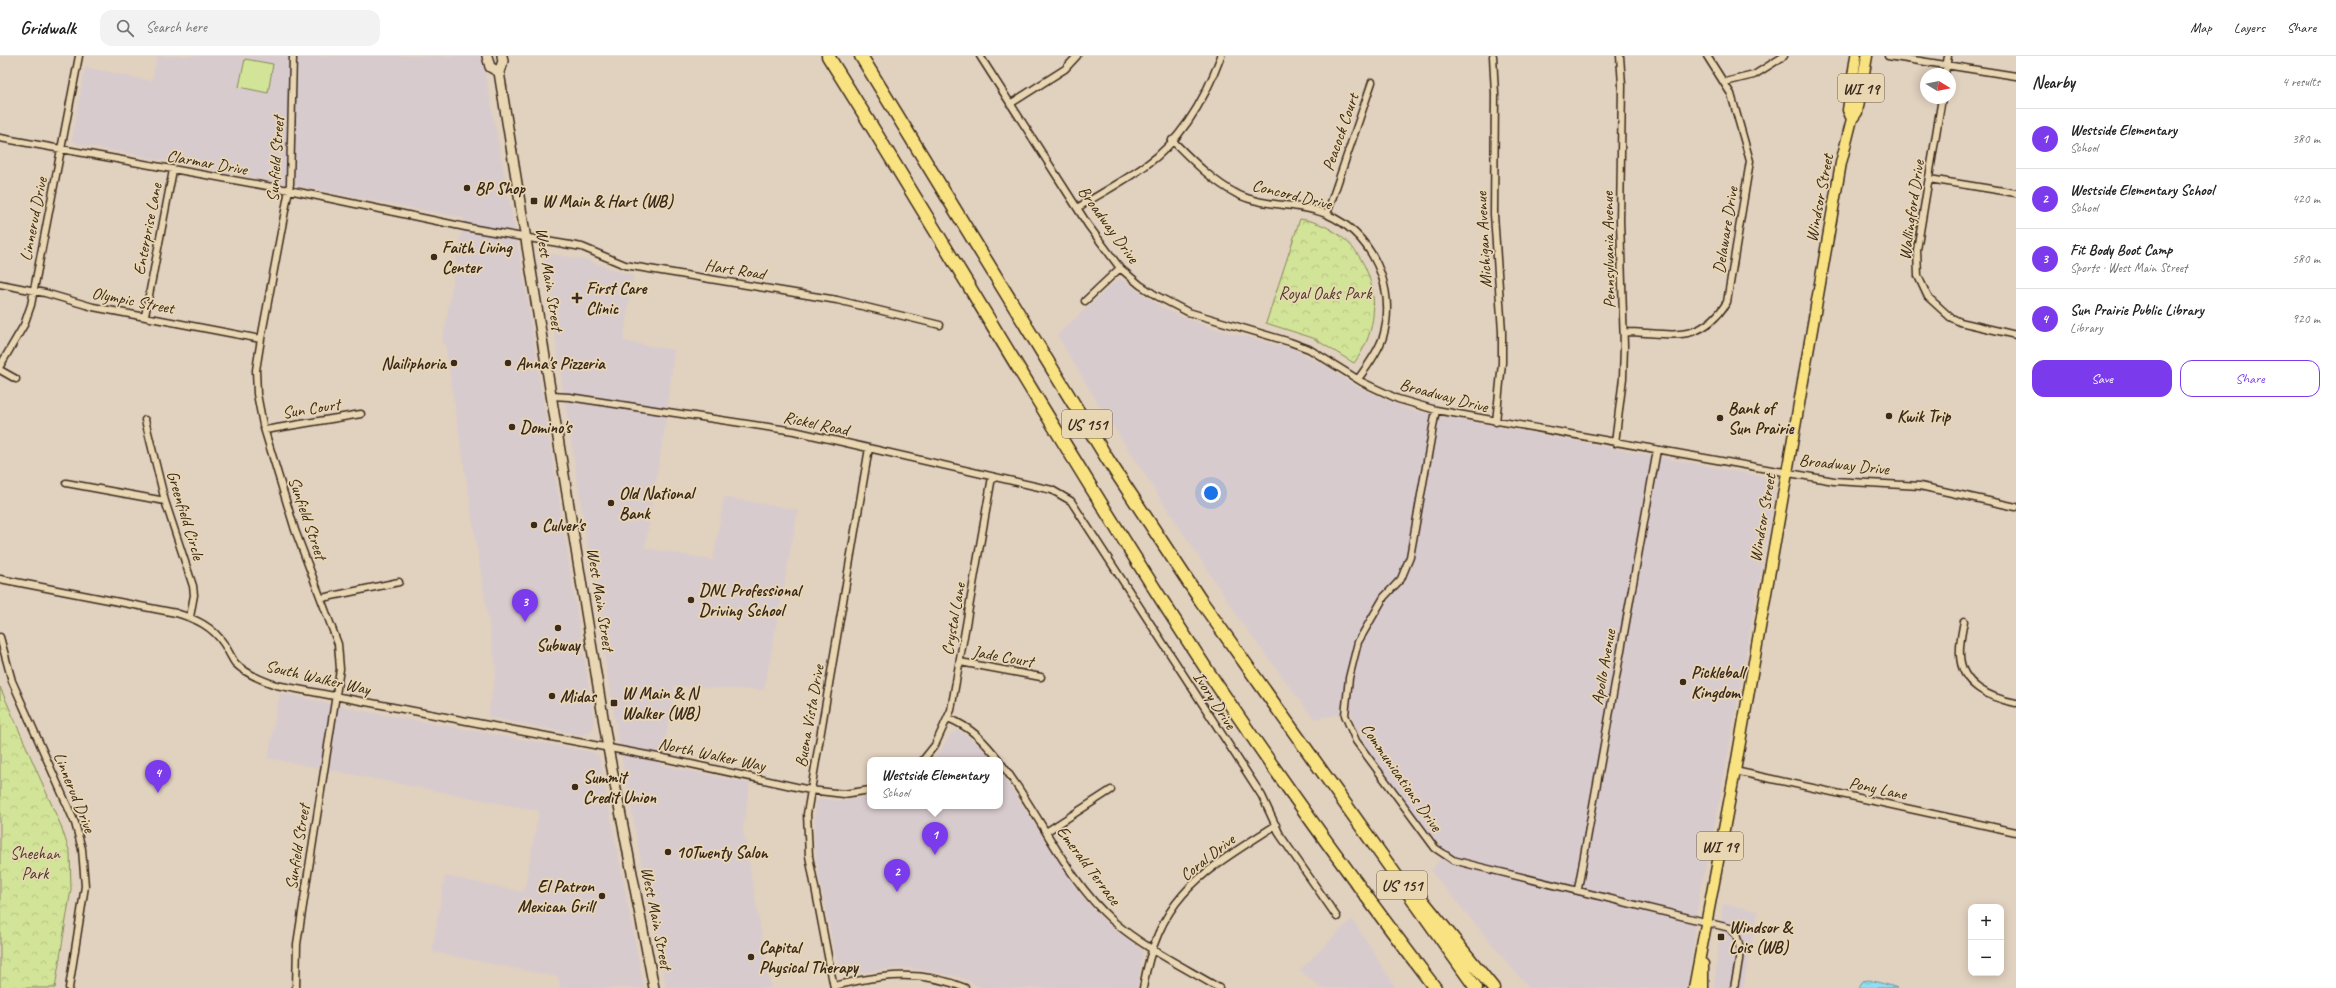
<!DOCTYPE html>
<meta charset="utf-8">
<style>
body{margin:0;font-family:Caveat,sans-serif;background:#f2f2f2;color:#222}
.controls{position:absolute;right:12px;bottom:12px;display:grid;overflow:hidden;border-radius:8px;box-shadow:0 2px 10px #0003}
.controls button{width:36px;height:36px;display:grid;place-items:center;padding:0;border:0;border-bottom:1px solid #e0e0e0;background:#fff;color:#222;font:20px sans-serif}
.compass{position:absolute;left:1920px;top:12px;width:36px;height:36px;border-radius:50%;background:#fff;box-shadow:0 2px 10px #0003;rotate:100deg}
.you{position:absolute;left:1211px;top:437px;width:14px;height:14px;margin:-10px;border:3px solid #fff;border-radius:50%;background:#1a73e8;box-shadow:0 0 0 6px #1a73e833}
.badge{display:grid;place-items:center;width:26px;height:26px;border-radius:50%;background:#7c3aed;color:#fff;font-size:13px;font-weight:700}
.pin{position:absolute;translate:-50% -33px;filter:drop-shadow(0 1px 2px #0008)}
.pin::after{content:'';position:absolute;top:21px;width:14px;height:12px;background:inherit;clip-path:polygon(0 0,100% 0,50% 100%)}
.popup{position:absolute;left:867px;top:701px;width:136px;height:52px;box-sizing:border-box;display:grid;place-content:center;border-radius:8px;background:#fff;filter:drop-shadow(0 1px 3px #0005);font-size:13px;white-space:nowrap;color:#767676}
.popup b{font-size:15px;color:#222}
.popup::after{content:'';position:absolute;left:50%;top:100%;margin-left:-8px;border:8px solid transparent;border-top-color:#fff}
.list{margin:0;padding:0;list-style:none}
h2{display:flex;justify-content:space-between;align-items:center;height:52px;margin:0;padding:0 16px;font-size:17px}
h2 small{font-size:13px;font-weight:400;color:#767676}
.list li{display:grid;grid-template-columns:26px 1fr auto;gap:12px;align-items:center;box-sizing:border-box;height:60px;padding:0 16px;border-top:1px solid #e0e0e0}
.list b{display:block;font-size:15px;white-space:nowrap}
.list p{margin:0;font-size:13px;white-space:nowrap;color:#767676}
.list em{font-size:13px;font-style:normal;color:#767676}
.actions{display:flex;gap:8px;padding:12px 16px}
.actions a{flex:1;padding:9px 0;border:1px solid #7c3aed;border-radius:12px;text-align:center;font-size:14px;color:#7c3aed}
.actions .main{background:#7c3aed;color:#fff}
.icon{flex:none;width:22px;height:22px;fill:none;stroke:currentColor;stroke-width:2;stroke-linecap:round;stroke-linejoin:round}
.map{position:relative;flex:none;width:2016px;height:932px;overflow:hidden}
header{display:flex;align-items:center;gap:24px;box-sizing:border-box;height:56px;padding:0 20px;background:#fff;border-bottom:1px solid #e0e0e0}
header strong{font-size:19px}
nav{display:flex;gap:22px;margin-inline-start:auto;font-size:14px}
.search{width:280px;height:36px;background:#f2f2f2;display:flex;align-items:center;gap:10px;box-sizing:border-box;padding:0 14px;border-radius:12px;color:#767676;font-size:15px}
main{display:flex}
aside{flex:1;background:#fff}
.map>svg:first-child{display:block}
</style>
<header>
<strong>Gridwalk</strong>
<div class="search"><svg class="icon" aria-label="search" viewBox="0 0 24 24"><circle cx="10" cy="10" r="6"/><path d="M15 15l6 6"/></svg>Search here</div>
<nav><a>Map</a><a>Layers</a><a>Share</a></nav>
</header>
<main>
<div class="map">
<svg width="2016" height="932" viewBox="0 0 2016 932">
<defs>
<pattern id="forest-crowns" width="20" height="18" patternUnits="userSpaceOnUse"><rect width="20" height="18" fill="#d2e498"/><path d="M2 6a3 3 0 1 1 6 0M12 15a3 3 0 1 1 6 0" fill="none" stroke="#b5c483"/></pattern>
<pattern id="water-waves" width="16" height="10" patternUnits="userSpaceOnUse"><rect width="16" height="10" fill="#91ddf1"/><path d="M0 5q4-4 8 0t8 0" fill="none" stroke="#7ebece"/></pattern>
</defs>
<rect width="100%" height="100%" fill="#e1d1bf"/>
<filter id="ink" filterUnits="userSpaceOnUse"><feTurbulence type="fractalNoise" baseFrequency=".025" numOctaves="2"/><feDisplacementMap in="SourceGraphic" scale="8" xChannelSelector="R" yChannelSelector="G"/><feConvolveMatrix kernelMatrix="1 2 1 2 8 2 1 2 1" color-interpolation-filters="sRGB"/></filter>
<g filter="url(#ink)">
<path fill="#d8cbce" d="M 157,0 L 482,0 L 524,223 L 594,665 L 594,671 L 589,677 L 580,679 L 488,661 L 496,613 L 445,288 L 442,288 L 464,162 L 78,88 L 72,84 L 85,11 L 152,25 Z
M 547,197 L 587,204 L 633,220 L 623,285 L 674,294 L 666,364 L 645,492 L 713,504 L 724,441 L 798,454 L 764,634 L 675,630 L 661,709 L 750,727 L 743,773 L 771,932 L 666,932 L 625,722 L 609,628 L 545,218 L 543,205 L 544,199 Z
M 1121,223 L 1163,252 L 1182,261 L 1215,273 L 1293,293 L 1326,310 L 1354,329 L 1410,354 L 1765,421 L 1774,426 L 1775,436 L 1719,748 L 1699,840 L 1688,932 L 1529,932 L 1431,815 L 1446,795 L 1431,779 L 1370,697 L 1356,672 L 1351,656 L 1314,663 L 1242,567 L 1093,339 L 1057,279 L 1116,225 Z
M 280,637 L 368,656 L 592,696 L 599,700 L 644,932 L 560,932 L 558,921 L 432,896 L 445,820 L 524,836 L 539,755 L 268,702 Z
M 957,674 L 978,687 L 992,704 L 934,704 L 951,678 Z
M 1000,715 L 1080,838 L 1105,865 L 1143,895 L 1137,932 L 983,932 L 957,920 L 908,912 L 877,914 L 849,919 L 839,917 L 818,816 L 814,782 L 816,745 L 821,743 L 839,745 L 870,741 L 870,750 L 1000,750 Z
M 1723,848 L 1758,855 L 1743,932 L 1714,932 Z
M 1352,863 L 1396,932 L 1320,932 L 1300,914 Z"/>
<path fill="#d2e498" stroke="#86875b" d="M 245,3 L 273,8 L 268,37 L 239,31 Z"/>
<path fill="url(#forest-crowns)" stroke="#86875b" d="M 1300,163 C 1369,173 1395,254 1354,307 L 1313,282 L 1266,267 Z
M 0,631 L 61,770 L 70,797 L 71,833 L 55,932 L 0,932 Z"/>
<path fill="url(#water-waves)" stroke="#6f959d" d="M 1869,924 C 1879,927 1888,928 1897,932 L 1858,932 L 1863,925 Z"/>
<g fill="none" stroke-linecap="round" stroke-linejoin="round">
<defs>
<path id="street" d="M 293,0 L 290,128 L 261,283 L 256,314 L 257,338 L 263,369 L 295,474 L 338,588 L 340,613 L 297,888 L 296,932
M 980,0 L 1088,169 L 1120,212 L 1140,229 L 1157,240 L 1188,256 L 1290,286 L 1309,293 L 1362,326 L 1398,343 L 1436,354 L 1834,425 L 1920,430 L 2016,451
M 1493,0 L 1495,38 L 1494,158 L 1502,276 L 1502,307 L 1496,366
M 1888,0 L 2016,20
M 1945,18 L 1948,0
M 1725,26 L 1754,19 L 1784,0
M 1942,42 L 1917,194 L 1918,220 L 1928,241 L 1950,261 L 1960,266 L 2016,279
M 1010,48 L 1065,13 L 1077,0
M 0,82 L 289,134 L 470,172 L 582,191 L 625,209 L 837,244 L 940,269
M 1172,84 C 1192,104 1212,125 1237,138 C 1265,152 1298,146 1326,158 C 1373,178 1397,233 1383,281 C 1378,296 1367,311 1358,323
M 1929,123 L 2016,137
M 1077,152 C 1100,138 1124,125 1145,110 C 1182,84 1206,41 1221,0
M 1327,158 L 1372,26
M 0,228 L 45,237 L 93,251 L 261,283
M 1085,245 L 1120,212
M 145,260 L 173,114
M 1624,276 C 1668,276 1699,291 1727,246 L 1750,105 L 1731,38 L 1707,0
M 0,310 L 24,269 L 31,249 L 79,0
M 0,314 L 16,323
M 552,340 L 569,341 L 794,375 L 1052,434 L 1071,445 L 1262,740 L 1280,779 L 1337,861
M 1436,354 L 1410,501 L 1401,523 L 1384,541 L 1358,586 L 1349,622 L 1345,659 L 1356,685 L 1435,792 L 1453,804 L 1476,810 L 1730,872 C 1747,887 1737,911 1734,932
M 145,364 L 165,445 L 193,530 L 194,539 L 190,561
M 265,374 L 361,358
M 1615,387 L 1623,322 L 1624,290 L 1620,165 L 1622,29 L 1620,0
M 66,427 L 165,445
M 0,523 L 176,557 C 196,563 212,570 224,588 C 228,594 231,601 235,607 C 246,618 261,624 276,629 L 668,703 L 810,734 L 844,738 L 870,734
M 322,542 L 399,526
M 1964,565 C 1962,576 1959,588 1960,599 C 1961,629 1990,642 2016,647
M 0,581 L 12,625 L 75,767 L 82,793 L 85,830 L 69,932
M 960,606 L 1041,621
M 948,662 C 972,672 983,684 999,704
M 923,704 L 935,689 L 951,654 L 992,421
M 1000,706 C 1040,757 1064,821 1113,865 C 1144,892 1184,911 1219,932
M 1735,715 L 2016,776
M 1046,776 L 1111,734
M 1578,833 L 1657,394
M 834,930 C 879,919 921,913 965,932
M 834,932 L 809,800 L 807,758 L 869,392
M 1143,932 C 1159,838 1202,817 1276,769"/>
<path id="secondary" d="M 487,0 L 490,11 L 499,16
M 502,0 L 503,5 L 499,16 L 608,692 L 654,932"/>
<path id="primary" d="M 1852,63 L 1848,54 L 1856,0
M 1694,932 L 1735,715 L 1841,107 L 1852,63 L 1857,56 L 1867,0
M 1703,932 L 1703,908"/>
<path id="highway" d="M 828,0 C 956,204 1075,413 1207,614 C 1279,722 1356,828 1435,932
M 861,0 L 1108,404 L 1201,545 L 1476,932
M 1421,843 L 1493,932"/>
</defs>
<use href="#street" stroke="#3b2a1e" stroke-width="9"/>
<use href="#secondary" stroke="#3b2a1e" stroke-width="12"/>
<use href="#primary" stroke="#3b2a1e" stroke-width="13"/>
<use href="#highway" stroke="#3b2a1e" stroke-width="15"/>
<use href="#street" stroke="#e9d6b3" stroke-width="6"/>
<use href="#secondary" stroke="#e9d6b3" stroke-width="9"/>
<use href="#primary" stroke="#f8e281" stroke-width="10"/>
<use href="#highway" stroke="#f8e281" stroke-width="12"/>
</g>
</g>
<g fill="#3b2a1e" stroke="#e9d6b3" stroke-width="1.5">
<circle cx="467" cy="132" r="4"/>
<rect x="530" y="141" width="8" height="8" rx="2"/>
<circle cx="434" cy="201" r="4"/>
<path d="M575 236h4v4h4v4h-4v4h-4v-4h-4v-4h4z"/>
<circle cx="454" cy="307" r="4"/>
<circle cx="508" cy="307" r="4"/>
<circle cx="1889" cy="360" r="4"/>
<circle cx="1720" cy="362" r="4"/>
<circle cx="512" cy="371" r="4"/>
<circle cx="611" cy="447" r="4"/>
<circle cx="534" cy="469" r="4"/>
<circle cx="691" cy="544" r="4"/>
<circle cx="558" cy="572" r="4"/>
<circle cx="1683" cy="626" r="4"/>
<circle cx="552" cy="640" r="4"/>
<rect x="610" y="643" width="8" height="8" rx="2"/>
<circle cx="575" cy="731" r="4"/>
<circle cx="668" cy="796" r="4"/>
<circle cx="602" cy="840" r="4"/>
<rect x="1717" y="877" width="8" height="8" rx="2"/>
<circle cx="751" cy="901" r="4"/>
</g>
<g text-anchor="middle" stroke-width="3.5" stroke-linejoin="round" paint-order="stroke">
<g fill="#e9d6b3" stroke="#6f5e4b" stroke-width="1">
<rect x="1838" y="18" width="46" height="28" rx="3"/>
<rect x="1062" y="354" width="50" height="28" rx="3"/>
<rect x="1697" y="776" width="46" height="28" rx="3"/>
<rect x="1377" y="815" width="50" height="28" rx="3"/>
</g>
<g font-size="16" font-weight="bold" fill="#3b2a1e">
<text x="1861" y="38">WI 19</text>
<text x="1087" y="374">US 151</text>
<text x="1720" y="796">WI 19</text>
<text x="1402" y="835">US 151</text>
</g>
<g font-size="17" fill="#3b2a1e" stroke="#e9d6b3">
<text transform="translate(1340 76) rotate(-71)" y="6">Peacock Court</text>
<text transform="translate(275 103) rotate(-86)" y="6">Sunfield Street</text>
<text transform="translate(207 106) rotate(10)" y="6">Clarmar Drive</text>
<text transform="translate(1292 138) rotate(14)" y="6">Concord Drive</text>
<text transform="translate(1819 142) rotate(-79)" y="6">Windsor Street</text>
<text transform="translate(1911 154) rotate(-82)" y="6">Wallingford Drive</text>
<text transform="translate(33 163) rotate(-79)" y="6">Linnerud Drive</text>
<text transform="translate(1109 168) rotate(54)" y="6">Broadway Drive</text>
<text transform="translate(147 173) rotate(-79)" y="6">Enterprise Lane</text>
<text transform="translate(1725 174) rotate(-81)" y="6">Delaware Drive</text>
<text transform="translate(1483 184) rotate(-93)" y="6">Michigan Avenue</text>
<text transform="translate(1608 194) rotate(-91)" y="6">Pennsylvania Avenue</text>
<text transform="translate(735 213) rotate(9)" y="6">Hart Road</text>
<text transform="translate(550 223) rotate(81)" y="6">West Main Street</text>
<text transform="translate(133 244) rotate(11)" y="6">Olympic Street</text>
<text transform="translate(1444 339) rotate(15)" y="6">Broadway Drive</text>
<text transform="translate(311 352) rotate(-9)" y="6">Sun Court</text>
<text transform="translate(816 367) rotate(12)" y="6">Rickel Road</text>
<text transform="translate(1844 408) rotate(6)" y="6">Broadway Drive</text>
<text transform="translate(186 459) rotate(73)" y="6">Greenfield Circle</text>
<text transform="translate(308 462) rotate(71)" y="6">Sunfield Street</text>
<text transform="translate(1762 462) rotate(-80)" y="6">Windsor Street</text>
<text transform="translate(601 543) rotate(81)" y="6">West Main Street</text>
<text transform="translate(953 563) rotate(-80)" y="6">Crystal Lane</text>
<text transform="translate(1003 600) rotate(10)" y="6">Jade Court</text>
<text transform="translate(1603 611) rotate(-80)" y="6">Apollo Avenue</text>
<text transform="translate(318 621) rotate(13)" y="6">South Walker Way</text>
<text transform="translate(1215 644) rotate(57)" y="6">Ivory Drive</text>
<text transform="translate(809 660) rotate(-80)" y="6">Buena Vista Drive</text>
<text transform="translate(712 698) rotate(12)" y="6">North Walker Way</text>
<text transform="translate(1402 721) rotate(55)" y="6">Communications Drive</text>
<text transform="translate(1878 732) rotate(12)" y="6">Pony Lane</text>
<text transform="translate(75 736) rotate(68)" y="6">Linnerud Drive</text>
<text transform="translate(297 791) rotate(-81)" y="6">Sunfield Street</text>
<text transform="translate(1207 801) rotate(-38)" y="6">Coral Drive</text>
<text transform="translate(1089 809) rotate(53)" y="6">Emerald Terrace</text>
<text transform="translate(657 862) rotate(79)" y="6">West Main Street</text>
</g>
<g font-size="17" font-weight="bold" fill="#3b2a1e" stroke="#e9d6b3" text-anchor="start">
<text x="475" y="138">BP Shop</text>
<text x="542" y="151">W Main &amp; Hart (WB)</text>
<text x="442" y="197">Faith Living<tspan x="442" dy="20">Center</tspan></text>
<text x="586" y="238">First Care<tspan x="586" dy="20">Clinic</tspan></text>
<text x="446" y="313" text-anchor="end">Nailiphoria</text>
<text x="516" y="313">Anna's Pizzeria</text>
<text x="1728" y="358">Bank of<tspan x="1728" dy="20">Sun Prairie</tspan></text>
<text x="1897" y="366">Kwik Trip</text>
<text x="520" y="377">Domino's</text>
<text x="619" y="443">Old National<tspan x="619" dy="20">Bank</tspan></text>
<text x="542" y="475">Culver's</text>
<text x="699" y="540">DNL Professional<tspan x="699" dy="20">Driving School</tspan></text>
<text x="558" y="595" text-anchor="middle">Subway</text>
<text x="1691" y="622">Pickleball<tspan x="1691" dy="20">Kingdom</tspan></text>
<text x="622" y="643">W Main &amp; N<tspan x="622" dy="20">Walker (WB)</tspan></text>
<text x="560" y="646">Midas</text>
<text x="583" y="727">Summit<tspan x="583" dy="20">Credit Union</tspan></text>
<text x="676" y="802">10Twenty Salon</text>
<text x="594" y="836" text-anchor="end">El Patron<tspan x="594" dy="20">Mexican Grill</tspan></text>
<text x="1729" y="877">Windsor &amp;<tspan x="1729" dy="20">Lois (WB)</tspan></text>
<text x="759" y="897">Capital<tspan x="759" dy="20">Physical Therapy</tspan></text>
</g>
<g font-size="17" fill="#4a3d2a" stroke="#e9d6b3">
<text x="1325" y="243">Royal Oaks Park</text>
<text x="35" y="803">Sheehan<tspan x="35" dy="20">Park</tspan></text>
</g>
</g>
</svg>
<div class="controls">
<button>+</button>
<button>−</button>
</div>
<svg class="compass" viewBox="-18 -18 36 36"><path d="M0-13l5 13h-10z" fill="#e53935"/><path d="M0 13l5-13h-10z" fill="#767676"/></svg>
<div class="you"></div>
<div class="pin badge" style="left:935px;top:799px">1</div>
<div class="popup"><b>Westside Elementary</b>School</div>
<div class="pin badge" style="left:897px;top:836px">2</div>
<div class="pin badge" style="left:525px;top:566px">3</div>
<div class="pin badge" style="left:158px;top:737px">4</div>
</div>
<aside>
<h2>Nearby<small>4 results</small></h2>
<ul class="list">
<li><span class="badge">1</span><div><b>Westside Elementary</b><p>School</p></div><em>380 m</em></li>
<li><span class="badge">2</span><div><b>Westside Elementary School</b><p>School</p></div><em>420 m</em></li>
<li><span class="badge">3</span><div><b>Fit Body Boot Camp</b><p>Sports · West Main Street</p></div><em>580 m</em></li>
<li><span class="badge">4</span><div><b>Sun Prairie Public Library</b><p>Library</p></div><em>920 m</em></li>
</ul>
<div class="actions"><a class="main">Save</a><a>Share</a></div>
</aside>
</main>
